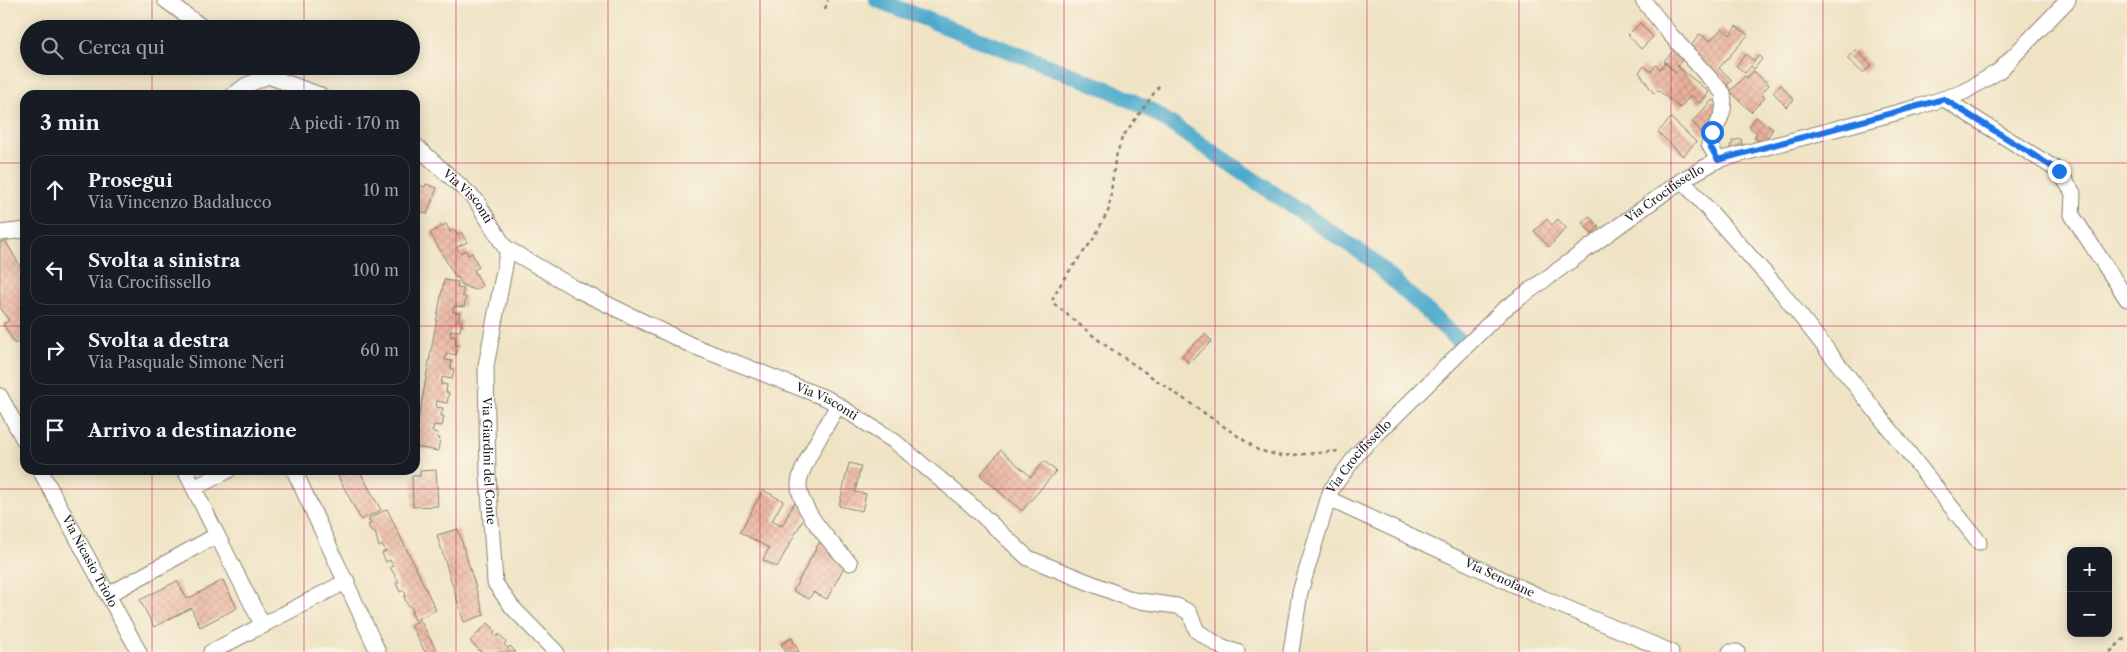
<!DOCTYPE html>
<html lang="it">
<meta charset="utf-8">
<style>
body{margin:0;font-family:"Libre Caslon Text",serif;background:#20242c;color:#f1f3f6}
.controls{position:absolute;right:15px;bottom:15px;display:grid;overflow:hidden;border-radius:10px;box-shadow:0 2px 12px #0003}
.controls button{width:45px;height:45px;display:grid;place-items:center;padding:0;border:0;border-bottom:1px solid #363941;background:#171b24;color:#f1f3f6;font:25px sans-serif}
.stop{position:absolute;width:15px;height:15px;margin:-11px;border:4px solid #1a73e8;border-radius:50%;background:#fff}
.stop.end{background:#1a73e8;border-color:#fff;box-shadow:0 1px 5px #0008}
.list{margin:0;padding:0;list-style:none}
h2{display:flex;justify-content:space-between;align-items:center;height:65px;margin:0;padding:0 20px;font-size:21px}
h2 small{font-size:16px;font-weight:400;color:#9ea1a6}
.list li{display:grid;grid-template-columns:32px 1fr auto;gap:15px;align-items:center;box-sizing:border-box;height:70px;margin:0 10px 10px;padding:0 10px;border:1px solid #363941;border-radius:15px}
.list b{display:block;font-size:19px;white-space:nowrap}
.list p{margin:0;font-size:16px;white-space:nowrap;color:#9ea1a6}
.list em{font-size:16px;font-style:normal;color:#9ea1a6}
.icon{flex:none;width:28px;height:28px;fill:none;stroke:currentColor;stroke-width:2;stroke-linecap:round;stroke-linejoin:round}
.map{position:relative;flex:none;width:2127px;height:652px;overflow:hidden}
.search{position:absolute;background:#171b24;box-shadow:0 2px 12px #0003;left:20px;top:20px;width:400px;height:55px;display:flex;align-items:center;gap:12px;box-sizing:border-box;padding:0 18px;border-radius:28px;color:#9ea1a6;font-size:19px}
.panel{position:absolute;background:#171b24;box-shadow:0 2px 12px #0003;left:20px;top:90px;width:400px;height:385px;border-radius:15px}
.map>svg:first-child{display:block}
</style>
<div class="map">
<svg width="2127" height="652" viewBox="0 0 2127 652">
<defs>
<pattern id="building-cross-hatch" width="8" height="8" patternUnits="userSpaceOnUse" patternTransform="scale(1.25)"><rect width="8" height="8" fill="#eab19b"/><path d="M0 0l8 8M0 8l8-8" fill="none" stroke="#c89885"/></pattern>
</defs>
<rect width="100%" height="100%" fill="#fcf5e5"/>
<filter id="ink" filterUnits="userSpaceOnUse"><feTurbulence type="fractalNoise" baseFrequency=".02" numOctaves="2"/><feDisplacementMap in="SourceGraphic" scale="10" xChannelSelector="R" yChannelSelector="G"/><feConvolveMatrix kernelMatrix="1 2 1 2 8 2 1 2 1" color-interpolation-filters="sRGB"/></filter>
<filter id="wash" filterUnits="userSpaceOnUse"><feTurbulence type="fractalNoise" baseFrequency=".0096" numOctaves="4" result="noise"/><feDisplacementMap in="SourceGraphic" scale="20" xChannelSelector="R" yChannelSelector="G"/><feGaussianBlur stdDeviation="1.12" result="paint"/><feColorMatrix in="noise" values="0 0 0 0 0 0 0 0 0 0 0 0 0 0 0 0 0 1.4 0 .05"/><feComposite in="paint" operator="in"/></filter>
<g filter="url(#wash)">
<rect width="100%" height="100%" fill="#efe3c4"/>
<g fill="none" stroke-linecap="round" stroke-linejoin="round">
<path stroke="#4eaacc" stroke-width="16" d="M 877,0 L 1110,90 L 1152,111 L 1369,258 L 1457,339"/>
</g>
<g id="blocks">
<path fill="url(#building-cross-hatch)" d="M 1640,23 L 1653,37 L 1641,49 L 1628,35 Z
M 1736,26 L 1748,35 L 1719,68 L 1732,80 L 1723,90 L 1687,51 L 1700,34 L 1710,41 L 1722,28 L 1730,35 Z
M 1676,48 L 1685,56 L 1677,66 L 1709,92 L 1700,103 L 1691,95 L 1680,108 L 1658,90 L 1654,94 L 1639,72 L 1644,66 L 1651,72 L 1656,65 L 1660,69 L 1665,63 L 1676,73 L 1664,61 Z
M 1856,50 L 1872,65 L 1863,73 L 1847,58 Z
M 1746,54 L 1754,61 L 1759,56 L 1762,59 L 1754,69 L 1751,66 L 1745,73 L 1736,66 Z
M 1754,71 L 1769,85 L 1761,94 L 1765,98 L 1751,112 L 1730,91 L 1745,76 L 1747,78 Z
M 1781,85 L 1794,100 L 1786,107 L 1773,92 Z
M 1712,100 L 1723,110 L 1719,118 L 1704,135 L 1692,122 Z
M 1756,117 L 1773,129 L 1763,144 L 1754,137 L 1757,133 L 1749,127 Z
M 1671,118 L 1696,142 L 1683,156 L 1658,132 Z
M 1741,139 L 1743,148 L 1731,150 L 1730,145 L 1733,144 L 1732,141 Z
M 426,184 L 437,188 L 427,214 L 415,209 L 415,191 L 419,185 L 425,187 Z
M 1589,216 L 1599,227 L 1592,234 L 1582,223 Z
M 1547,219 L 1552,225 L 1558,219 L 1566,228 L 1549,247 L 1534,231 Z
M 446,224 L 450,232 L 454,229 L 457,235 L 461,232 L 467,242 L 457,247 L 460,253 L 466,250 L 468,255 L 472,253 L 479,267 L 474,270 L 482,286 L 475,290 L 462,285 L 458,277 L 456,278 L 430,233 Z
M 5,240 L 23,271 L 25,270 L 25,338 L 15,344 L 3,324 L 9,321 L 0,307 L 0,243 Z
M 444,280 L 458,282 L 457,288 L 464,289 L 462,296 L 466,297 L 464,307 L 454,306 L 453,312 L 460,313 L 458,320 L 462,321 L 460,331 L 451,330 L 450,336 L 456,337 L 455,345 L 458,345 L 456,355 L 447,353 L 445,360 L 452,361 L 451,368 L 454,369 L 452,379 L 442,377 L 441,384 L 447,385 L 446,392 L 449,393 L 447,403 L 437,401 L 436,407 L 443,408 L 441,416 L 444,416 L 442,426 L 434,425 L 432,432 L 438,433 L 437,438 L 440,438 L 438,451 L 415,447 L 415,438 Z
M 1205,334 L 1212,341 L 1189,363 L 1182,356 Z
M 1001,450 L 1031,477 L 1044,461 L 1056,471 L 1022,511 L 980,475 Z
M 849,463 L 861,466 L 855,492 L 866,494 L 862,511 L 839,506 Z
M 340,470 L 359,470 L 381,510 L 361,520 L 338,476 L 342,474 Z
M 436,470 L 438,506 L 413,507 L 412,476 L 420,476 L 420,471 Z
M 763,490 L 783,501 L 772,521 L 782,526 L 794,503 L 808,511 L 777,567 L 763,560 L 769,548 L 740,532 Z
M 387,509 L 436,610 L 415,620 L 411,612 L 413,610 L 410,605 L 408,606 L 404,597 L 406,596 L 404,590 L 400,592 L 396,583 L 399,582 L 390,567 L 393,566 L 390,560 L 386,562 L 382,553 L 386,551 L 382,545 L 379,547 L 375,531 L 372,533 L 368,525 L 371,524 L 368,519 Z
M 458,529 L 484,615 L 464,622 L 437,535 Z
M 819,543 L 836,552 L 841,559 L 839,564 L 844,567 L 827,599 L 813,592 L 809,599 L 793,591 Z
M 223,580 L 237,608 L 200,627 L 191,608 L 154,627 L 140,600 L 177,581 L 187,599 Z
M 420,620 L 426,631 L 437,652 L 425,652 L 411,625 Z
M 488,623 L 495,630 L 493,633 L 497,637 L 499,634 L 506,642 L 504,645 L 508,648 L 510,646 L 516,652 L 481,652 L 470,641 Z
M 792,638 L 799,652 L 786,652 L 781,644 Z"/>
</g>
</g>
<g filter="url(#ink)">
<use href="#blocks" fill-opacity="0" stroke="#868070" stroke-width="1"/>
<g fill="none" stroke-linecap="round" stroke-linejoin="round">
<defs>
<g id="minor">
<path d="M 165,0 L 205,29"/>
<path d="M 1643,0 L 1669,33 L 1723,93 C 1727,116 1715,124 1709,144 L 1718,160"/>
<path d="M 255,66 L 268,76 L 320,95"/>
<path d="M 233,95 L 245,86 L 268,76"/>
<path d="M 1944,99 L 2059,171 L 2073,193 L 2072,215 L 2127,299"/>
<path id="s1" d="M 415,145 L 476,200 L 504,246 L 508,249 L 578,290 L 691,345 L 828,399 L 894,441 L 970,504 L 1028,558 L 1133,600 L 1177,606 L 1189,612 L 1197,631 L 1223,648 L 1237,652"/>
<path d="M 1682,180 L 1779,289 L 1979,542"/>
<path d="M 0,233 L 25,230"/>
<path id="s2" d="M 508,249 L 486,366 L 488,475 L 495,583 L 512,607 L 556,652"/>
<path d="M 0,396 L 25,442"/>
<path d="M 838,405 C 829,422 799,468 799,484 C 798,508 834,547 850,563"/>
<path id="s3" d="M 40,470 L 139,652"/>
<path d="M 185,470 L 217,535"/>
<path d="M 294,470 L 378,652"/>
<path d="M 194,488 L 229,470"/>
<path id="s4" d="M 1329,499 L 1543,598 L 1671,652"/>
<path d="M 108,595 L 217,535 L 263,626"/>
<path d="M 211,652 L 347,581"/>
<path id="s5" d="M 1291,652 L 1300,592 L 1331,490 L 1358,453 L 1503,310 L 1682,180 L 1718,160 L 1918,107 L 1964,92 L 1999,71 L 2068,0"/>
<path d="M 1730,652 L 1737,652"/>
</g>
</defs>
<use href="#minor" stroke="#868070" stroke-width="17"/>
<path stroke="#868070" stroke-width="2.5" stroke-dasharray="4 4" stroke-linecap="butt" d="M 825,9 L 828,0
M 1159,86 L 1122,138 L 1115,160 L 1109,209 L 1094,238 L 1065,277 L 1053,297 L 1053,303 L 1101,342 L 1258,450 L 1281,456 L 1340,451
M 2110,652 L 2127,636"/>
<use href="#minor" stroke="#fff" stroke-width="15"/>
</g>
</g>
<g fill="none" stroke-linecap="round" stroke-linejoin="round" filter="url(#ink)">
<path stroke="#1a73e8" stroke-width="6" d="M 1712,132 L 1709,144 L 1718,160 L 1944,99 L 2059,171"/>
</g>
<path fill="none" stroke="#c2185b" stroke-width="1" stroke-opacity="0.55" d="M 152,0 L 152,29M 304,0 L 304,29M 456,0 L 456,652M 608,0 L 608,652M 760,0 L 760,652M 912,0 L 912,652M 1064,0 L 1064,652M 1215,0 L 1215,652M 1367,0 L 1367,652M 1519,0 L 1519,652M 1671,0 L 1671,652M 1823,0 L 1823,652M 1975,0 L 1975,652M 152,66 L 152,95M 304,66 L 304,95M 0,163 L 25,163M 415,163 L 2127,163M 0,326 L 25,326M 415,326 L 2127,326M 152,470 L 152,652M 304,470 L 304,652M 0,489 L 2127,489"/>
<g text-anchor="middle" stroke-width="5" stroke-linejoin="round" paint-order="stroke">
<g font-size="12" fill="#1c1c1c" stroke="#fcf5e5">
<text dy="4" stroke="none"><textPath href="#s5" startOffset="616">Via Crocifissello</textPath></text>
<text dy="4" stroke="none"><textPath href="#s1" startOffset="74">Via Visconti</textPath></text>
<text dy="4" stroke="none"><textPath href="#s1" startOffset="495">Via Visconti</textPath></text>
<text dy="4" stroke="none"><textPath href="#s5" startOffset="211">Via Crocifissello</textPath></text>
<text dy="4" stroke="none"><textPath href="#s2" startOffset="214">Via Giardini del Conte</textPath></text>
<text dy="4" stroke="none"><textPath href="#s3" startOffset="104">Via Nicasio Triolo</textPath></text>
<text dy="4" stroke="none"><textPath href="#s4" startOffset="188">Via Senofane</textPath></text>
</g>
</g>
</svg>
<div class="controls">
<button>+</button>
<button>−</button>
</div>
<div class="stop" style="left:1712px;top:132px"></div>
<div class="stop end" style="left:2059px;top:171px"></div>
<div class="search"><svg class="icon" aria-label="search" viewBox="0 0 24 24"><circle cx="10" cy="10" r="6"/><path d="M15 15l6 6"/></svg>Cerca qui</div>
<section class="panel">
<h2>3 min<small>A piedi · 170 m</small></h2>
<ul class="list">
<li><svg class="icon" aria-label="ahead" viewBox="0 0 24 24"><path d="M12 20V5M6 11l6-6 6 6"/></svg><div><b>Prosegui</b><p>Via Vincenzo Badalucco</p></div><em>10 m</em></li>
<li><svg class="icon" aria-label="left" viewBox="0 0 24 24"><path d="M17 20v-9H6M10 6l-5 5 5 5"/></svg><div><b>Svolta a sinistra</b><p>Via Crocifissello</p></div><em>100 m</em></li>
<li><svg class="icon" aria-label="right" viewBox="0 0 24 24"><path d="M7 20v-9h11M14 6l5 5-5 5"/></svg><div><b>Svolta a destra</b><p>Via Pasquale Simone Neri</p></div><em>60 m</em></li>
<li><svg class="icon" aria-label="arrive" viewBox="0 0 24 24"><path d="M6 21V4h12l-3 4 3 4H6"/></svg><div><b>Arrivo a destinazione</b></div></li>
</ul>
</section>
</div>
